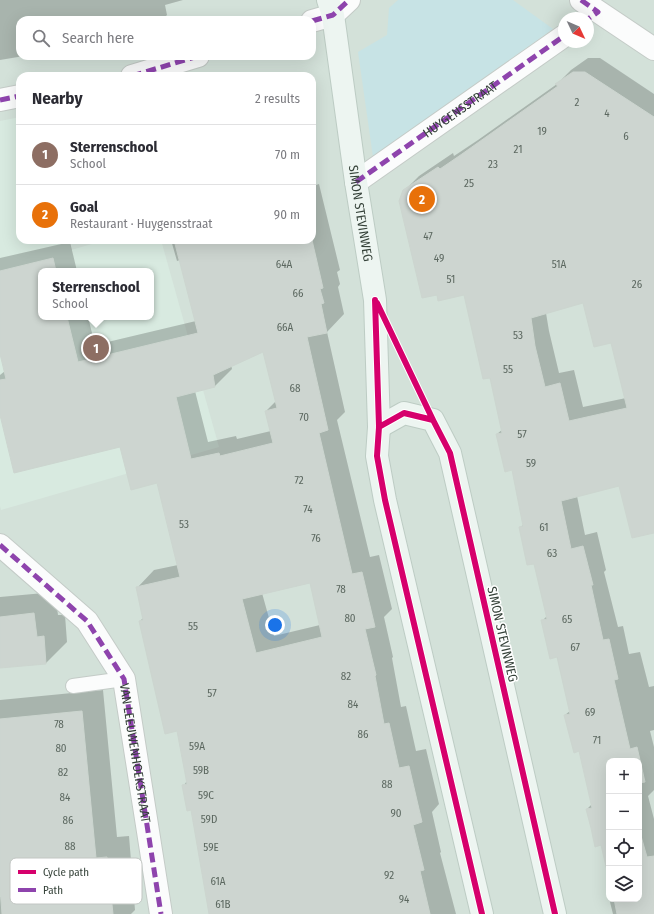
<!DOCTYPE html>
<meta charset="utf-8">
<style>
body{margin:0;font-family:"Fira Sans Condensed",sans-serif;background:#f7f7f7;color:#2b2b33}
.controls{position:absolute;right:12px;bottom:12px;display:grid;overflow:hidden;border-radius:8px;box-shadow:0 4px 16px #0002}
.controls button{width:36px;height:36px;display:grid;place-items:center;padding:0;border:0;border-bottom:1px solid #e1e1e2;background:#fff;color:#2b2b33;font:20px sans-serif}
.compass{position:absolute;left:558px;top:12px;width:36px;height:36px;border-radius:50%;background:#fff;box-shadow:0 4px 16px #0002;rotate:134deg}
.you{position:absolute;left:275px;top:625px;width:14px;height:14px;margin:-10px;border:3px solid #fff;border-radius:50%;background:#1a73e8;box-shadow:0 0 0 6px #1a73e833}
.badge{display:grid;place-items:center;width:26px;height:26px;border-radius:50%;background:#0b8043;color:#fff;font-size:13px;font-weight:700}
.pin{position:absolute;translate:-50% -50%;border:2px solid #fff;box-shadow:0 1px 4px #0006}
.popup{position:absolute;left:38px;top:268px;width:116px;height:52px;box-sizing:border-box;display:grid;place-content:center;border-radius:8px;background:#fff;filter:drop-shadow(0 1px 3px #0005);font-size:13px;white-space:nowrap;color:#7c7c81}
.popup b{font-size:15px;color:#2b2b33}
.popup::after{content:'';position:absolute;left:50%;top:100%;margin-left:-8px;border:8px solid transparent;border-top-color:#fff}
.list{margin:0;padding:0;list-style:none}
h2{display:flex;justify-content:space-between;align-items:center;height:52px;margin:0;padding:0 16px;font-size:17px}
h2 small{font-size:13px;font-weight:400;color:#7c7c81}
.list li{display:grid;grid-template-columns:26px 1fr auto;gap:12px;align-items:center;box-sizing:border-box;height:60px;padding:0 16px;border-top:1px solid #e1e1e2}
.list b{display:block;font-size:15px;white-space:nowrap}
.list p{margin:0;font-size:13px;white-space:nowrap;color:#7c7c81}
.list em{font-size:13px;font-style:normal;color:#7c7c81}
.icon{flex:none;width:22px;height:22px;fill:none;stroke:currentColor;stroke-width:2;stroke-linecap:round;stroke-linejoin:round}
.map{position:relative;flex:none;width:654px;height:914px;overflow:hidden}
.search{position:absolute;background:#fff;box-shadow:0 4px 16px #0002;left:16px;top:16px;width:300px;height:44px;display:flex;align-items:center;gap:10px;box-sizing:border-box;padding:0 14px;border-radius:12px;color:#7c7c81;font-size:15px}
.panel{position:absolute;background:#fff;box-shadow:0 4px 16px #0002;left:16px;top:72px;width:300px;height:172px;border-radius:12px}
.map>svg:first-child{display:block}
</style>
<div class="map">
<svg width="654" height="914" viewBox="0 0 654 914">
<rect width="100%" height="100%" fill="#e6ede9"/>
<path fill="#d3e1d9" fill-rule="evenodd" d="M 0,0 L 654,0 L 654,914 L 0,914 ZM 564,18 L 588,18 L 588,42 L 564,42 ZM 20,20 L 312,20 L 312,56 L 20,56 ZM 20,76 L 312,76 L 312,240 L 20,240 ZM 41,271 L 151,271 L 151,317 L 41,317 ZM 609,761 L 639,761 L 639,899 L 609,899 Z"/>
<path fill="#d8eae0" fill-rule="evenodd" d="M 20,117 L 20,240 L 69,240 L 71,250 L 106,240 L 161,240 L 219,447 L 1,510 L 0,506 L 0,121 ZM 41,271 L 151,271 L 151,317 L 41,317 Z"/>
<path fill="#c7e3e5" d="M 398,0 L 513,0 L 553,29 L 373,157 L 358,52 L 387,35 L 389,8 Z"/>
<path fill="#0003" fill-rule="evenodd" d="M 0,0 L 183,0 L 165,5 L 167,15 L 162,20 L 20,20 L 20,56 L 24,56 L 0,60 Z
M 588,58 L 600,58 L 654,94 L 654,532 L 620,485 L 577,496 L 585,535 L 597,532 L 606,570 L 604,572 L 618,627 L 623,626 L 629,654 L 640,652 L 649,687 L 654,686 L 654,730 L 650,731 L 654,747 L 654,790 L 648,796 L 654,819 L 654,914 L 613,914 L 610,902 L 613,899 L 639,899 L 639,761 L 609,761 L 609,875 L 602,844 L 587,809 L 592,804 L 580,750 L 565,715 L 570,711 L 557,656 L 542,621 L 547,616 L 535,563 L 520,528 L 524,524 L 513,469 L 497,434 L 503,429 L 490,377 L 465,294 L 404,191 L 419,176 L 453,153 L 454,156 L 478,140 L 557,84 L 571,70 ZM 584,301 L 612,342 L 626,398 L 583,407 L 574,370 L 559,373 L 549,331 L 546,313 Z
M 242,74 L 261,75 L 263,76 L 238,76 Z
M 312,167 L 316,185 L 319,184 L 340,270 L 337,272 L 340,284 L 338,287 L 344,314 L 327,332 L 345,412 L 337,420 L 370,557 L 379,555 L 392,609 L 384,617 L 393,657 L 392,658 L 401,707 L 406,706 L 416,751 L 426,749 L 439,804 L 432,812 L 441,852 L 440,853 L 456,914 L 211,914 L 192,809 L 184,785 L 187,781 L 178,730 L 140,621 L 143,618 L 137,588 L 154,570 L 178,565 L 158,481 L 121,445 L 0,411 L 0,375 L 5,371 L 0,350 L 0,258 L 70,242 L 77,271 L 41,271 L 41,317 L 88,317 L 95,345 L 196,321 L 180,260 L 177,261 L 171,240 L 312,240 ZM 264,351 L 276,401 L 266,411 L 271,431 L 237,439 L 236,436 L 208,442 L 195,391 L 215,386 L 232,369 L 231,365 ZM 311,582 L 320,625 L 274,636 L 262,593 Z
M 55,592 L 58,615 L 65,615 L 67,642 L 46,663 L 0,667 L 0,597 Z
M 103,690 L 117,837 L 129,836 L 135,910 L 131,914 L 0,914 L 0,897 L 2,897 L 0,877 L 0,700 Z"/>
<path fill="#cdd5d0" stroke="#ccd5cf" fill-rule="evenodd" d="M 573,72 L 585,72 L 654,117 L 654,533 L 632,538 L 619,486 L 561,501 L 571,549 L 583,546 L 593,585 L 591,585 L 603,640 L 609,639 L 618,679 L 614,680 L 630,749 L 637,747 L 645,782 L 639,783 L 639,761 L 609,761 L 609,879 L 601,845 L 595,847 L 591,828 L 586,809 L 592,808 L 579,751 L 574,753 L 564,715 L 570,714 L 557,657 L 550,659 L 541,620 L 547,619 L 534,564 L 527,565 L 519,527 L 523,526 L 512,470 L 505,472 L 496,434 L 502,433 L 490,378 L 483,379 L 464,295 L 438,301 L 437,295 L 422,298 L 399,201 L 403,190 L 438,167 L 440,169 L 462,154 L 558,86 L 555,84 ZM 583,303 L 594,347 L 611,343 L 627,408 L 569,421 L 560,383 L 545,387 L 535,346 L 531,318 Z
M 174,240 L 312,240 L 323,288 L 320,289 L 324,303 L 321,304 L 327,333 L 307,337 L 328,430 L 319,433 L 352,574 L 362,572 L 375,627 L 365,629 L 376,675 L 375,676 L 384,724 L 389,723 L 399,768 L 409,766 L 422,822 L 413,825 L 424,870 L 420,871 L 430,914 L 209,914 L 191,810 L 187,811 L 182,785 L 187,784 L 177,731 L 165,734 L 139,621 L 143,620 L 136,587 L 180,577 L 157,483 L 131,490 L 120,447 L 14,473 L 0,415 L 0,380 L 6,379 L 0,354 L 0,271 L 53,258 L 56,271 L 41,271 L 41,317 L 67,317 L 78,362 L 198,333 ZM 263,352 L 277,408 L 265,411 L 273,443 L 220,456 L 219,453 L 191,459 L 176,397 L 215,387 L 213,375 ZM 310,583 L 322,637 L 256,653 L 242,599 Z
M 34,613 L 37,637 L 44,636 L 46,664 L 0,668 L 0,617 Z
M 82,711 L 96,858 L 107,857 L 113,914 L 2,914 L 0,888 L 0,719 Z
M 639,829 L 647,857 L 654,856 L 654,914 L 617,914 L 614,899 L 639,899 Z"/>
<g fill="none" stroke-linecap="round" stroke-linejoin="round">
<defs>
<path id="lane" d="M 73,686 L 124,679"/>
<g id="street">
<path d="M 581,0 L 654,49"/>
<path d="M 312,21 L 333,15 L 349,0"/>
<path d="M 132,76 L 198,56"/>
<path d="M 0,100 L 20,96"/>
<path id="s1" d="M 356,182 L 564,36"/>
<path id="s2" d="M 0,545 L 87,621 L 124,679 L 161,914"/>
</g>
<g id="secondary">
<path id="s3" d="M 328,0 L 333,15 L 356,182 L 375,300 L 379,427 L 377,456 L 385,500 L 482,914"/>
<path d="M 379,427 L 404,413 L 433,420 L 450,453 L 555,914"/>
</g>
</defs>
<use href="#lane" stroke="#c4cbc7" stroke-width="16"/>
<use href="#street" stroke="#c4cbc7" stroke-width="24"/>
<use href="#secondary" stroke="#bdccc4" stroke-width="24"/>
<use href="#lane" stroke="#fbfcfc" stroke-width="14"/>
<use href="#street" stroke="#fbfcfc" stroke-width="22"/>
<use href="#secondary" stroke="#edf5f1" stroke-width="22"/>
<path stroke="#8e44ad" stroke-width="5" stroke-dasharray="10 5" stroke-linecap="butt" d="M 581,0 L 598,12 L 588,19
M 312,21 L 333,15 L 349,0
M 132,76 L 198,56
M 0,100 L 20,96
M 356,182 L 564,36
M 0,545 L 87,621 L 124,679 L 161,914"/>
<defs>
<path id="cycleway" d="M 375,300 L 379,427 L 377,456 L 385,500 L 482,914
M 377,303 L 433,420
M 379,427 L 404,413 L 433,420 L 450,453 L 555,914"/>
</defs>
<use href="#cycleway" stroke="#fff" stroke-width="8"/>
<use href="#cycleway" stroke="#d6006c" stroke-width="6"/>
</g>
<g text-anchor="middle" stroke-width="3" stroke-linejoin="round" paint-order="stroke">
<g font-size="11" fill="#5c6860">
<text x="577" y="106">2</text>
<text x="607" y="117">4</text>
<text x="542" y="135">19</text>
<text x="626" y="140">6</text>
<text x="518" y="153">21</text>
<text x="493" y="168">23</text>
<text x="469" y="187">25</text>
<text x="428" y="240">47</text>
<text x="439" y="262">49</text>
<text x="284" y="268">64A</text>
<text x="559" y="268">51A</text>
<text x="451" y="283">51</text>
<text x="637" y="288">26</text>
<text x="298" y="297">66</text>
<text x="285" y="331">66A</text>
<text x="518" y="339">53</text>
<text x="508" y="373">55</text>
<text x="295" y="392">68</text>
<text x="304" y="421">70</text>
<text x="522" y="438">57</text>
<text x="531" y="467">59</text>
<text x="299" y="484">72</text>
<text x="308" y="513">74</text>
<text x="184" y="528">53</text>
<text x="544" y="531">61</text>
<text x="316" y="542">76</text>
<text x="552" y="557">63</text>
<text x="341" y="593">78</text>
<text x="350" y="622">80</text>
<text x="567" y="623">65</text>
<text x="193" y="630">55</text>
<text x="575" y="651">67</text>
<text x="346" y="680">82</text>
<text x="212" y="697">57</text>
<text x="353" y="708">84</text>
<text x="590" y="716">69</text>
<text x="59" y="728">78</text>
<text x="363" y="738">86</text>
<text x="597" y="744">71</text>
<text x="197" y="750">59A</text>
<text x="61" y="752">80</text>
<text x="201" y="774">59B</text>
<text x="63" y="776">82</text>
<text x="387" y="788">88</text>
<text x="206" y="799">59C</text>
<text x="65" y="801">84</text>
<text x="396" y="817">90</text>
<text x="209" y="823">59D</text>
<text x="68" y="824">86</text>
<text x="70" y="850">88</text>
<text x="211" y="851">59E</text>
<text x="389" y="879">92</text>
<text x="218" y="885">61A</text>
<text x="404" y="903">94</text>
<text x="223" y="908">61B</text>
</g>
<g font-size="13" fill="#344138" stroke="#fff">
<text dy="5" stroke="none"><textPath href="#s1" startOffset="127">HUYGENSSTRAAT</textPath></text>
<text dy="5" stroke="none"><textPath href="#s3" startOffset="216">SIMON STEVINWEG</textPath></text>
<text transform="translate(503 634) rotate(77)" y="5">SIMON STEVINWEG</text>
<text dy="5" stroke="none"><textPath href="#s2" startOffset="259">VAN LEEUWENHOEKSTRAAT</textPath></text>
</g>
</g>
<rect x="10" y="858" width="132" height="46" rx="6" fill="#fff" stroke="#c2c6c3" stroke-width="1"/>
<rect x="18" y="870" width="18" height="4" fill="#d6006c"/>
<rect x="18" y="888" width="18" height="4" fill="#8e44ad"/>
<g font-size="11" fill="#344138">
<text x="43" y="876">Cycle path</text>
<text x="43" y="894">Path</text>
</g>
</svg>
<div class="controls">
<button>+</button>
<button>−</button>
<button><svg class="icon" aria-label="locate" viewBox="0 0 24 24"><circle cx="12" cy="12" r="6"/><path d="M12 2v4M12 18v4M2 12h4M18 12h4"/></svg></button>
<button><svg class="icon" aria-label="layers" viewBox="0 0 24 24"><path d="M12 4l9 5-9 5-9-5zM3 14l9 5 9-5"/></svg></button>
</div>
<svg class="compass" viewBox="-18 -18 36 36"><path d="M0-13l5 13h-10z" fill="#e53935"/><path d="M0 13l5-13h-10z" fill="#7c7c81"/></svg>
<div class="you"></div>
<div class="pin badge" style="left:96px;top:348px;background:#8d6e63">1</div>
<div class="popup"><b>Sterrenschool</b>School</div>
<div class="pin badge" style="left:422px;top:199px;background:#e8710a">2</div>
<div class="search"><svg class="icon" aria-label="search" viewBox="0 0 24 24"><circle cx="10" cy="10" r="6"/><path d="M15 15l6 6"/></svg>Search here</div>
<section class="panel">
<h2>Nearby<small>2 results</small></h2>
<ul class="list">
<li><span class="badge" style="background:#8d6e63">1</span><div><b>Sterrenschool</b><p>School</p></div><em>70 m</em></li>
<li><span class="badge" style="background:#e8710a">2</span><div><b>Goal</b><p>Restaurant · Huygensstraat</p></div><em>90 m</em></li>
</ul>
</section>
</div>
